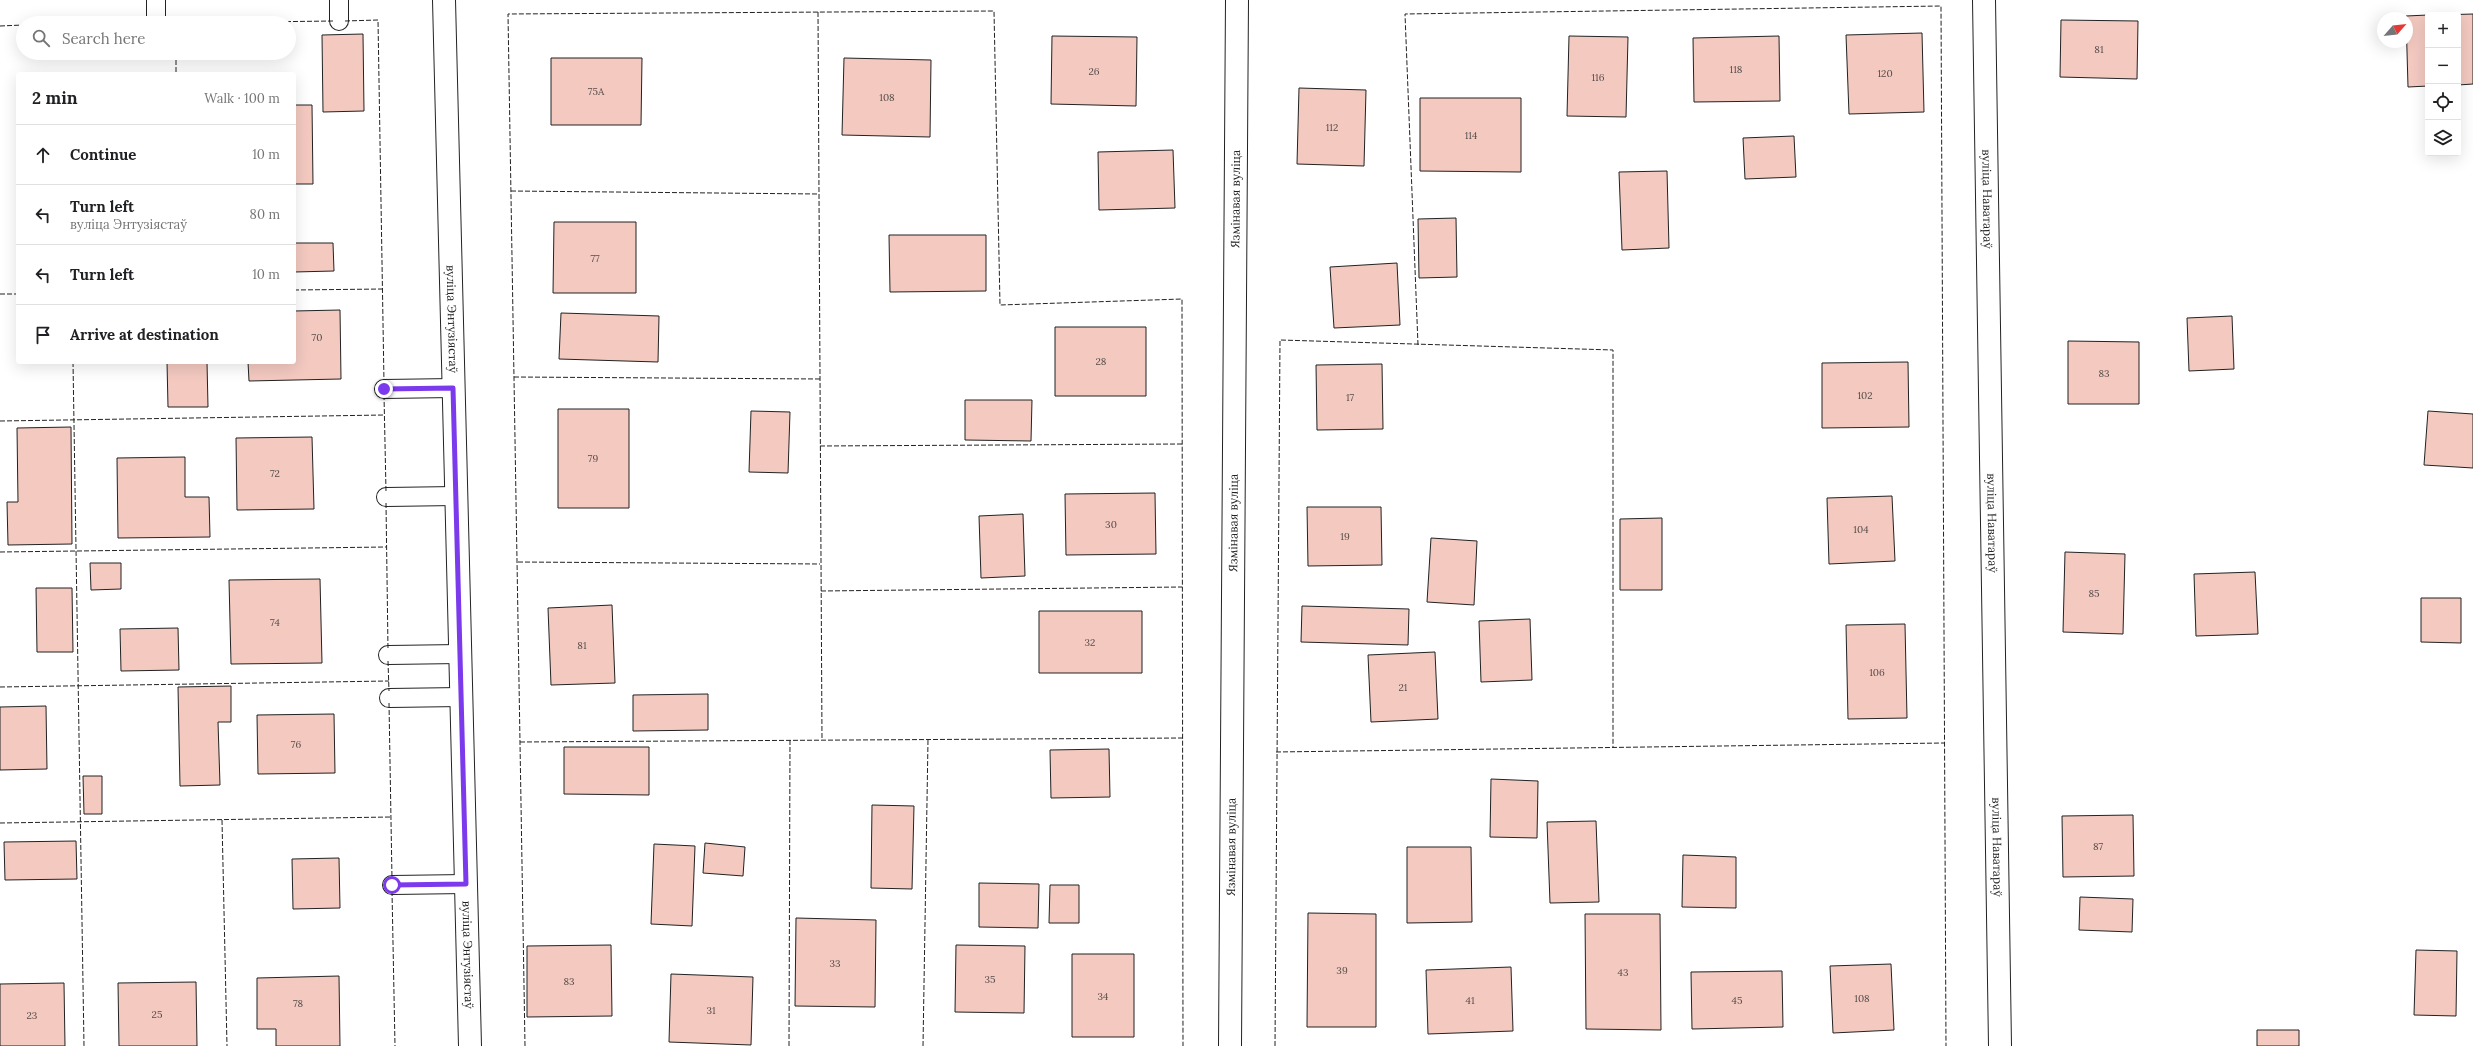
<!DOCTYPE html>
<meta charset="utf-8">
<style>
body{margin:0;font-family:Lora,serif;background:#f2f2f2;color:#202124}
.controls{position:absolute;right:12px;top:12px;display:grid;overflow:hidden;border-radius:4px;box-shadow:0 4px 16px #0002}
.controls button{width:36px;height:36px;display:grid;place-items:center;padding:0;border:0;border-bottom:1px solid #e0e0e0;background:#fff;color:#202124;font:20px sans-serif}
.compass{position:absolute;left:2377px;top:12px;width:36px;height:36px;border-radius:50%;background:#fff;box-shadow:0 4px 16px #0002;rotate:62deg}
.stop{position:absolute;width:12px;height:12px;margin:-9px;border:3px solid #7c3aed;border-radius:50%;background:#fff}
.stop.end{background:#7c3aed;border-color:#fff;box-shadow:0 1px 4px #0008}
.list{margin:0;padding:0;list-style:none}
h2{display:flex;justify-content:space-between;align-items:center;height:52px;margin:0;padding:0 16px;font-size:17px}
h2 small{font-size:13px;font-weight:400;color:#757577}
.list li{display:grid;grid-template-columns:26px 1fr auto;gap:12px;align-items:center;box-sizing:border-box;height:60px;padding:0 16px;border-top:1px solid #e0e0e0}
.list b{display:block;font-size:15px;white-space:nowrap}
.list p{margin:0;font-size:13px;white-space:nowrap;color:#757577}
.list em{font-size:13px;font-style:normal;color:#757577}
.icon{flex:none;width:22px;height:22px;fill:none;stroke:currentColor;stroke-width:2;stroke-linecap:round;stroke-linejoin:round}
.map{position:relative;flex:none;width:2473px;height:1046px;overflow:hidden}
.search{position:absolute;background:#fff;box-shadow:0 4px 16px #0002;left:16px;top:16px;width:280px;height:44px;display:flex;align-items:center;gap:10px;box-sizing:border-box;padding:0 14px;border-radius:22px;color:#757577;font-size:15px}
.panel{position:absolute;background:#fff;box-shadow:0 4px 16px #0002;left:16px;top:72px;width:280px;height:292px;border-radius:4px}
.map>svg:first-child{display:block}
</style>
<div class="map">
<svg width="2473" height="1046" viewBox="0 0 2473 1046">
<rect width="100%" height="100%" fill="#fff"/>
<path fill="#f3c9c0" stroke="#222" d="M 2473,14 L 2473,84 L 2458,85 L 2458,15 L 2439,15 Z
M 2428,15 L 2428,86 L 2408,87 L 2406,16 Z
M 2061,20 L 2138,21 L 2137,79 L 2060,77 Z
M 1922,33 L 1924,112 L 1849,114 L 1846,35 Z
M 363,34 L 364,111 L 323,112 L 322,35 Z
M 1052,36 L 1137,37 L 1136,106 L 1051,104 Z
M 1569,36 L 1628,37 L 1626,117 L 1567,116 Z
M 1779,36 L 1780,101 L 1694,102 L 1693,38 Z
M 551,58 L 642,58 L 641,125 L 551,125 Z
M 844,58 L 931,60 L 930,137 L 842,135 Z
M 1299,88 L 1366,90 L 1364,166 L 1297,164 Z
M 1420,98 L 1521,98 L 1521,172 L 1420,171 Z
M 294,105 L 312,105 L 313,184 L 294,184 Z
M 1794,136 L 1796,177 L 1745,179 L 1743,138 Z
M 1173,150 L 1175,208 L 1099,210 L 1098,152 Z
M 1667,171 L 1669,248 L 1622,250 L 1619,172 Z
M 1456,218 L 1457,277 L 1419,278 L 1418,219 Z
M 554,222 L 636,222 L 636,293 L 553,293 Z
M 889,235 L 986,235 L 986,291 L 890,292 Z
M 294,243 L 333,243 L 334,271 L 294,272 Z
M 1397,263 L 1400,325 L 1334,328 L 1330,267 Z
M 340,310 L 341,379 L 249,381 L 248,362 L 294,362 L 294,311 Z
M 561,313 L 659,316 L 658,362 L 559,359 Z
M 2232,316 L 2234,369 L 2189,371 L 2187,318 Z
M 1055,327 L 1146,327 L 1146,396 L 1055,396 Z
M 2068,341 L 2139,342 L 2139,404 L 2068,404 Z
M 167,362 L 207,362 L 208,407 L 168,407 Z
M 1908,362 L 1909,427 L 1822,428 L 1822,363 Z
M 1382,364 L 1383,429 L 1317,430 L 1316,365 Z
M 965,400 L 1032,400 L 1031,441 L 965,440 Z
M 558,409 L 629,409 L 629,508 L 558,508 Z
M 751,411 L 790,412 L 788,473 L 749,472 Z
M 2428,411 L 2473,414 L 2473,468 L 2424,465 Z
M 71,427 L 72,544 L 8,545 L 7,502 L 18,502 L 17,428 Z
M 312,437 L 314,509 L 237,510 L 236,438 Z
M 185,457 L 185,497 L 209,497 L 210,537 L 118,538 L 117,458 Z
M 1155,493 L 1156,554 L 1066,555 L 1065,494 Z
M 1892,496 L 1895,561 L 1829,564 L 1827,498 Z
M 1307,507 L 1381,507 L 1382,565 L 1308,566 Z
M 1023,514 L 1025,576 L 981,578 L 979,516 Z
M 1662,518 L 1662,590 L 1620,590 L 1620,519 Z
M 1431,538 L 1477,541 L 1474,605 L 1427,602 Z
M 2065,552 L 2125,554 L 2123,634 L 2063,632 Z
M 90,563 L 121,563 L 121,589 L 91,590 Z
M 2255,572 L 2258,634 L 2196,636 L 2194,574 Z
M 320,579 L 322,663 L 231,664 L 229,580 Z
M 36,588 L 72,588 L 73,652 L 37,652 Z
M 2421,598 L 2461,598 L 2461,643 L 2421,642 Z
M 612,605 L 615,683 L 551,685 L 548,608 Z
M 1302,606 L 1409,609 L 1408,645 L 1301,642 Z
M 1039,611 L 1142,611 L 1142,673 L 1039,673 Z
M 1530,619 L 1532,680 L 1481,682 L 1479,621 Z
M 1905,624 L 1907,718 L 1848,719 L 1846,625 Z
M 178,628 L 179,670 L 121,671 L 120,629 Z
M 1435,652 L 1438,719 L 1371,722 L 1368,655 Z
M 231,686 L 231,722 L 218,722 L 220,785 L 180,786 L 178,687 Z
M 708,694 L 708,730 L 633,731 L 633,695 Z
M 46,706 L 47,769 L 0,770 L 0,707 Z
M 334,714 L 335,773 L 258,774 L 257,715 Z
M 564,747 L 649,747 L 649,795 L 564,794 Z
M 1109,749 L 1110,797 L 1051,798 L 1050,750 Z
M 83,776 L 102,776 L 102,814 L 84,814 Z
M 1491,779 L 1538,781 L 1537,838 L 1490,837 Z
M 872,805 L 914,806 L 912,889 L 871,888 Z
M 2133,815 L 2134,876 L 2063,877 L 2062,816 Z
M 1596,821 L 1599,902 L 1550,903 L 1547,822 Z
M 76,841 L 77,879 L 5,880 L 4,842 Z
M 705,843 L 745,847 L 743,876 L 703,873 Z
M 654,844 L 695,846 L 692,926 L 651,924 Z
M 1407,847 L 1471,847 L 1472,922 L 1407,923 Z
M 1683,855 L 1736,857 L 1736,908 L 1682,907 Z
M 339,858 L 340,908 L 293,909 L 292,859 Z
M 979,883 L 1039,884 L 1038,928 L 979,927 Z
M 1050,885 L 1079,885 L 1079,923 L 1049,923 Z
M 2080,897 L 2133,899 L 2132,932 L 2079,930 Z
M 1308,913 L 1376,914 L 1376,1027 L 1307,1027 Z
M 1585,914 L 1660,914 L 1661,1030 L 1586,1029 Z
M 796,918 L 876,920 L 875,1007 L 795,1006 Z
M 611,945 L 612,1016 L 527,1017 L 527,946 Z
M 956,945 L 1025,946 L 1024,1013 L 955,1012 Z
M 2416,950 L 2457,951 L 2456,1016 L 2414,1015 Z
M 1072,954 L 1134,954 L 1134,1037 L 1072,1037 Z
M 1891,964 L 1894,1030 L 1833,1033 L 1830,966 Z
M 1511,967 L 1513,1031 L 1428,1034 L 1426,970 Z
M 1782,971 L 1783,1027 L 1692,1029 L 1691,972 Z
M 671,974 L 753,977 L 751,1045 L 669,1042 Z
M 339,976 L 340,1046 L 276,1046 L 276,1029 L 257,1029 L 257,978 Z
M 196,982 L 197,1046 L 119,1046 L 118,983 Z
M 64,983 L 65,1046 L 0,1046 L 0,984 Z
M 2257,1030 L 2299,1030 L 2299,1046 L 2257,1046 Z"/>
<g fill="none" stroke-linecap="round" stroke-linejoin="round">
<defs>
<path id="service" d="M 156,0 L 156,23
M 339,21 L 339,0
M 384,389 L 453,388
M 386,497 L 456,496
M 388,655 L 460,654
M 389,698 L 461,697
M 392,885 L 466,884"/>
<g id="minor">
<path id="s1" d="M 1984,0 L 2000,1046"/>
<path id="s2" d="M 1230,1046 L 1237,0"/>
</g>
<g id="tertiary">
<path id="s3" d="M 444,0 L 470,1046"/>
</g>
</defs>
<use href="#service" stroke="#222" stroke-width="20"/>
<use href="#minor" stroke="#222" stroke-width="24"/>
<use href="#tertiary" stroke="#222" stroke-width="24"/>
<use href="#service" stroke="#fff" stroke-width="18"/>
<use href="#minor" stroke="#fff" stroke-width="22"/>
<use href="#tertiary" stroke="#fff" stroke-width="22"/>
<path stroke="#222" stroke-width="1" stroke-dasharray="5 2" stroke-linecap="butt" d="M 818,12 L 822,740
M 345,21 L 378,20 L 384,383
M 181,23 L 333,21
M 0,26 L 23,25
M 176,53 L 176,74
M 511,191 L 818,194
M 294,290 L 383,289
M 0,294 L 18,294
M 1418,345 L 1405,14 L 1941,6 L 1946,1046
M 73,362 L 84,1046
M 514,377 L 820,379
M 384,395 L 386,491
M 0,421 L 384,415
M 820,446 L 1182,444
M 386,503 L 388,649
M 0,552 L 386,547
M 518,562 L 820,564
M 821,591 L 1182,587
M 388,661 L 389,691
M 0,687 L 389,681
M 389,703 L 392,879
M 520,742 L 1183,738
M 1276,752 L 1944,743
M 222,820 L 227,1046
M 0,823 L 391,817
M 392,891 L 395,1046
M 525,1046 L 508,14 L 994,11 L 1000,305 L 1182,299 L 1183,1046
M 789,1046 L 790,740
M 923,1046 L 928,740
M 1275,1046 L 1280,340 L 1613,350 L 1613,747"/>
</g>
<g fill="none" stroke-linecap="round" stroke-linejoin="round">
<path stroke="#7c3aed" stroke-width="5" d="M 384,389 L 453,388 L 466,884 L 392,885"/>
</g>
<g text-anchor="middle" stroke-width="3" stroke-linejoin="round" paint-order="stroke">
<g font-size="10" fill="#564c4a">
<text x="2099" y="53">81</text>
<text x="1736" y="73">118</text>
<text x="1094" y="75">26</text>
<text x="1885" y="77">120</text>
<text x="1598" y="81">116</text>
<text x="596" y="95">75А</text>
<text x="887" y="101">108</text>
<text x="1332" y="131">112</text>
<text x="1471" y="139">114</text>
<text x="595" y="262">77</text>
<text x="317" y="341">70</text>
<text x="1101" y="365">28</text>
<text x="2104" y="377">83</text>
<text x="1865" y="399">102</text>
<text x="1350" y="401">17</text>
<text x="593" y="462">79</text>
<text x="275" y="477">72</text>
<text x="1111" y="528">30</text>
<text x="1861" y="533">104</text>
<text x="1345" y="540">19</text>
<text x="2094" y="597">85</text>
<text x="275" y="626">74</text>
<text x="1090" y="646">32</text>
<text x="582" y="649">81</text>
<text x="1877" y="676">106</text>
<text x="1403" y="691">21</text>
<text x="296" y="748">76</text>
<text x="2098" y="850">87</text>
<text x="835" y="967">33</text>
<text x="1342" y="974">39</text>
<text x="1623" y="976">43</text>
<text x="990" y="983">35</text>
<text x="569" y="985">83</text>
<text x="1103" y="1000">34</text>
<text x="1862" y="1002">108</text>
<text x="1470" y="1004">41</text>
<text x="1737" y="1004">45</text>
<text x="298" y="1007">78</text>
<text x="711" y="1014">31</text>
<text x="157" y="1018">25</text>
<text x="32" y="1019">23</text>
</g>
<g font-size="12" fill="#222" stroke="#fff">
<text dy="4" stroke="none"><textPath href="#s2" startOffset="847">Язмінавая вуліца</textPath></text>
<text dy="4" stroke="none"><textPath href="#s1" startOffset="199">вуліца Наватараў</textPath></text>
<text dy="4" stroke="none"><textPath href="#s3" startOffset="319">вуліца Энтузіястаў</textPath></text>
<text dy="4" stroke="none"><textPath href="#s2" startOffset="523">Язмінавая вуліца</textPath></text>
<text dy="4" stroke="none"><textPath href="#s1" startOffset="523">вуліца Наватараў</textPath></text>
<text dy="4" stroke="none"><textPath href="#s2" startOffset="199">Язмінавая вуліца</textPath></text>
<text dy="4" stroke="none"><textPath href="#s1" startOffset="847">вуліца Наватараў</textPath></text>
<text dy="4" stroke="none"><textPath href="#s3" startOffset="955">вуліца Энтузіястаў</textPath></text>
</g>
</g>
</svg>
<div class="controls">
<button>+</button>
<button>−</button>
<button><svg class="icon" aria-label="locate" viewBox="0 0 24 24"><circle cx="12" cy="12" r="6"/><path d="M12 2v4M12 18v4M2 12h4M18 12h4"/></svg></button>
<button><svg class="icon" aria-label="layers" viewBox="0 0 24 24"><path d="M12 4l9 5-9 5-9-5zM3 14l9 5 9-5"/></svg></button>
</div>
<svg class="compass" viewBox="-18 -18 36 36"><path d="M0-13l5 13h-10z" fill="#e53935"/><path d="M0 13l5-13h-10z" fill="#757577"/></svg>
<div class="stop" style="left:392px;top:885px"></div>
<div class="stop end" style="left:384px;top:389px"></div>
<div class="search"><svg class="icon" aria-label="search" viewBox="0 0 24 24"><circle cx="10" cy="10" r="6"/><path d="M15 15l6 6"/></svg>Search here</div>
<section class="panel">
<h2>2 min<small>Walk · 100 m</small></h2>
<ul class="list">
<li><svg class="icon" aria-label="ahead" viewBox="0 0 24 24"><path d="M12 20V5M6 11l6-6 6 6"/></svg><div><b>Continue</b></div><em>10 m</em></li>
<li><svg class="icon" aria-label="left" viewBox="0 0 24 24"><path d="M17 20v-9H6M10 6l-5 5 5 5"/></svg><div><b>Turn left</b><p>вуліца Энтузіястаў</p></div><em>80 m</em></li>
<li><svg class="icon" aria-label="left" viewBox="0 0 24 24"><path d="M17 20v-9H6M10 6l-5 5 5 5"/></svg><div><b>Turn left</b></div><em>10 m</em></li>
<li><svg class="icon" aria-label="arrive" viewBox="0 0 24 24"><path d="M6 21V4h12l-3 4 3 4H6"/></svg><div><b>Arrive at destination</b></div></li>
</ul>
</section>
</div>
